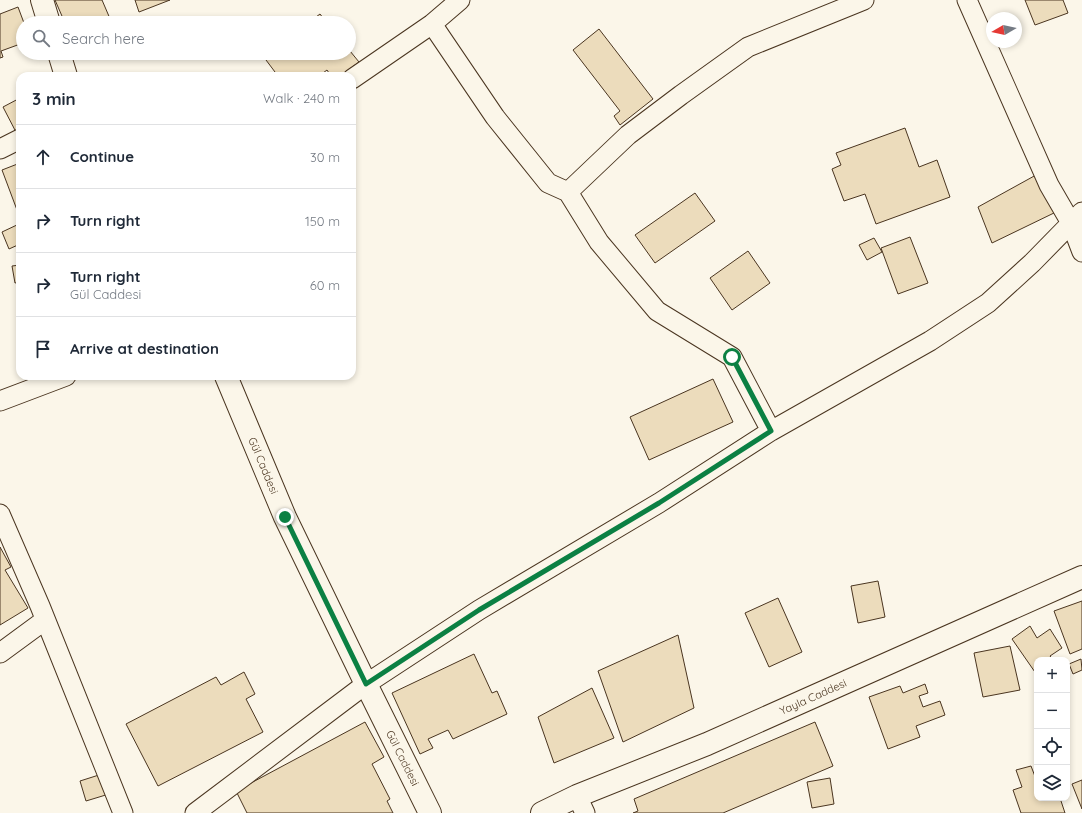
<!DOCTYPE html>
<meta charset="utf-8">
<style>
body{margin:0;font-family:Quicksand,sans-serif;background:#f6f6f7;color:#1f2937}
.controls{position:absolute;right:12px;bottom:12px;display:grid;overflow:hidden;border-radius:8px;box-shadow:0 2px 6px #0003}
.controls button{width:36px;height:36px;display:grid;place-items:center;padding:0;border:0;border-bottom:1px solid #e0e1e3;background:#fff;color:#1f2937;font:20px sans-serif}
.compass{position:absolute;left:986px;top:12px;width:36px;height:36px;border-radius:50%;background:#fff;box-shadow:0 2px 6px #0003;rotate:261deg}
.stop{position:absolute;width:12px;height:12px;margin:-9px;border:3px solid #0b8043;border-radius:50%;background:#fff}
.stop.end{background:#0b8043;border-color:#fff;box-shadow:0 1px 4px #0008}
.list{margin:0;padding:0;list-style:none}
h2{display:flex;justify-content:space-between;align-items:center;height:52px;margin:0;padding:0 16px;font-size:17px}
h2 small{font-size:13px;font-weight:400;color:#747a83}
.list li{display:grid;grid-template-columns:26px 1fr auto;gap:12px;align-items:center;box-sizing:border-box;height:64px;padding:0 16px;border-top:1px solid #e0e1e3}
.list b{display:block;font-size:15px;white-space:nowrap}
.list p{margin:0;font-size:13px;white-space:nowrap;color:#747a83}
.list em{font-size:13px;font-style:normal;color:#747a83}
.icon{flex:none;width:22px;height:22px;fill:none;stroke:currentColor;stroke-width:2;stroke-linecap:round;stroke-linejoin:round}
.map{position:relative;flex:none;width:1082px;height:813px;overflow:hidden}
.search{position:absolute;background:#fff;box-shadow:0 2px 6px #0003;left:16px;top:16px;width:340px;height:44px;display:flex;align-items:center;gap:10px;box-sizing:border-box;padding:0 14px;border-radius:22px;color:#747a83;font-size:15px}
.panel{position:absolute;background:#fff;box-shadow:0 2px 6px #0003;left:16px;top:72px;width:340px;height:308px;border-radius:12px}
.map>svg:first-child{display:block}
</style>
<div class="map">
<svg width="1082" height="813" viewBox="0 0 1082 813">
<rect width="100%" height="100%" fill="#fbf6e9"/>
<path fill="#ecdcbc" stroke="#4a3520" d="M 55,0 L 102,0 L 111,21 L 105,23 L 65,23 Z
M 135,0 L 170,0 L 139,12 Z
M 1025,0 L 1063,0 L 1068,13 L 1035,25 Z
M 18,7 L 24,23 L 23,43 L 1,51 L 3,57 L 0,58 L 0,14 Z
M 320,14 L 327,23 L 308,23 Z
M 599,29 L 653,99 L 620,125 L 614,116 L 620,111 L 573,50 Z
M 350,51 L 359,62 L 340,76 L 331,76 L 327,70 L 319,76 L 278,76 L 263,56 L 267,53 L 349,53 Z
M 20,98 L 20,132 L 17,134 L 3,107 Z
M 905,128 L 919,167 L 937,160 L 950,197 L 876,224 L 865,194 L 844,201 L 832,169 L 841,165 L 836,153 Z
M 20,163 L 20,218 L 2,170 Z
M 1036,175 L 1056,212 L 992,243 L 978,207 Z
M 695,193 L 715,221 L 655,263 L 635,235 Z
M 19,224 L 20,227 L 20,244 L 9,249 L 2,232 Z
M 910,237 L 928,283 L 898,294 L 881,248 Z
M 874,238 L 882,252 L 867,260 L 859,245 Z
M 748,251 L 770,283 L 732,310 L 710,278 Z
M 20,265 L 20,282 L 15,283 L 12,266 Z
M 713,379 L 733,422 L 649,460 L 630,417 Z
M 0,547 L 11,567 L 5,570 L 28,608 L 0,625 Z
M 878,581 L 885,617 L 858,623 L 851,586 Z
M 778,598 L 802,652 L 769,667 L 745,613 Z
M 1082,601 L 1082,649 L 1070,654 L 1054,611 Z
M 1030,626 L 1037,638 L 1050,629 L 1062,648 L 1050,656 L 1053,660 L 1037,660 L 1037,675 L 1012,639 Z
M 678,635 L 694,708 L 623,742 L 598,671 Z
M 1010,646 L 1020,690 L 983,697 L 974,653 Z
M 474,654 L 492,693 L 497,691 L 507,714 L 453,739 L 448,730 L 428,739 L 433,748 L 420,754 L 392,693 Z
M 1081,659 L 1082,670 L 1073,674 L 1069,664 Z
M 244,672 L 255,694 L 246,699 L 263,732 L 158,786 L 126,724 L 216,677 L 221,685 Z
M 925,684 L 928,693 L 919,696 L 923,707 L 940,701 L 945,715 L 916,726 L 920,737 L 888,749 L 869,697 L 900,686 L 903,693 Z
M 592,688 L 614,738 L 554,763 L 538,717 Z
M 365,722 L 384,757 L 372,764 L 390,799 L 387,801 L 393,813 L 247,813 L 236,791 Z
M 815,722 L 833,766 L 723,813 L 633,813 L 638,811 L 634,799 Z
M 1031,766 L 1036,779 L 1037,779 L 1037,798 L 1060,798 L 1065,813 L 1021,813 L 1013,790 L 1022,787 L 1016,770 Z
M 102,774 L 109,794 L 86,801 L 80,781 Z
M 830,778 L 834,804 L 812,808 L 807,782 Z
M 1082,780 L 1082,809 L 1072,784 Z"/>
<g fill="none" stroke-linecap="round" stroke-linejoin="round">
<defs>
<path id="street" d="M 967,0 L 1049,185 L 1071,223 L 1082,252
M 432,24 L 495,117 L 548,183 L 568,192
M 352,79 L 432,24 L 460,0
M 0,149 L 20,139
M 0,401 L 66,376
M 771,431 L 732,357 L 657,311 L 599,242 L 568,192 L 628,135 L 681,95 L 748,47 L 864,0
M 0,514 L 40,606 L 123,813
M 0,653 L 45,620
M 577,796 L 585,813
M 195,813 L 366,684 L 479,610 L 659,503 L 771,431 L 930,341 L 988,303 L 1032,263 L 1082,212"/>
<g id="secondary">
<path d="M 42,0 L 49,23"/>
<path d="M 59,53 L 66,76"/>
<path id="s1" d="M 226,376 L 285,517 L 366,684 L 430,813"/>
<path id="s2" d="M 542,813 L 577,796 L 707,744 L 1082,577"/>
</g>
</defs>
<use href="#street" stroke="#4a3520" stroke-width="21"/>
<use href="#secondary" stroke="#4a3520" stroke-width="24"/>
<use href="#street" stroke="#fbf6e9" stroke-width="19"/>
<use href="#secondary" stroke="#fbf6e9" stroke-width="22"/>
</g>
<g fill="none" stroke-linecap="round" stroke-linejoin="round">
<path stroke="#0b8043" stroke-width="5" d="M 285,517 L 366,684 L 479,610 L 659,503 L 771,431 L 732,357"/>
</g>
<g text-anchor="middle" stroke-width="3" stroke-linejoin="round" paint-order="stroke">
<g font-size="11" fill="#4a3520" stroke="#fbf6e9">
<text dy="4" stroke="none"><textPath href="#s1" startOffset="97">Gül Caddesi</textPath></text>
<text dy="4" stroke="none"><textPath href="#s2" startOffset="295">Yayla Caddesi</textPath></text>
<text dy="4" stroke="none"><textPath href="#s1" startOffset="421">Gül Caddesi</textPath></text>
</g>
</g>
</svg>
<div class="controls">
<button>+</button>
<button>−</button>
<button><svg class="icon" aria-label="locate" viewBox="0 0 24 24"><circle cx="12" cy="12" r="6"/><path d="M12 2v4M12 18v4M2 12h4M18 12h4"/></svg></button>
<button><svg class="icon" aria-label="layers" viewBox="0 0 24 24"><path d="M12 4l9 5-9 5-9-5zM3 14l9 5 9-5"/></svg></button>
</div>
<svg class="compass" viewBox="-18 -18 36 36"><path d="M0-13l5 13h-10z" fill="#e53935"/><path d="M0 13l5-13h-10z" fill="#747a83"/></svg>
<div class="stop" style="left:732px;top:357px"></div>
<div class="stop end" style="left:285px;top:517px"></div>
<div class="search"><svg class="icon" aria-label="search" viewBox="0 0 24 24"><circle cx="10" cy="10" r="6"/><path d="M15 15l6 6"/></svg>Search here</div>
<section class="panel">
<h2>3 min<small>Walk · 240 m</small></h2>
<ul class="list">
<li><svg class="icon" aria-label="ahead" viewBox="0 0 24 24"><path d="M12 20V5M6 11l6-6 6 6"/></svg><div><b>Continue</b></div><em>30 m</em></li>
<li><svg class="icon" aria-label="right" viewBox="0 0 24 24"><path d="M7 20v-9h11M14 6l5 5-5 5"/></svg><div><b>Turn right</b></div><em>150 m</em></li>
<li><svg class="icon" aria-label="right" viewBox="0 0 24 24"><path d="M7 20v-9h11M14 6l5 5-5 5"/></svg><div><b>Turn right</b><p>Gül Caddesi</p></div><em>60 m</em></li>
<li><svg class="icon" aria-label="arrive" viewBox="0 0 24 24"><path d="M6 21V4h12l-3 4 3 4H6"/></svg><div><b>Arrive at destination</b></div></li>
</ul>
</section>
</div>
